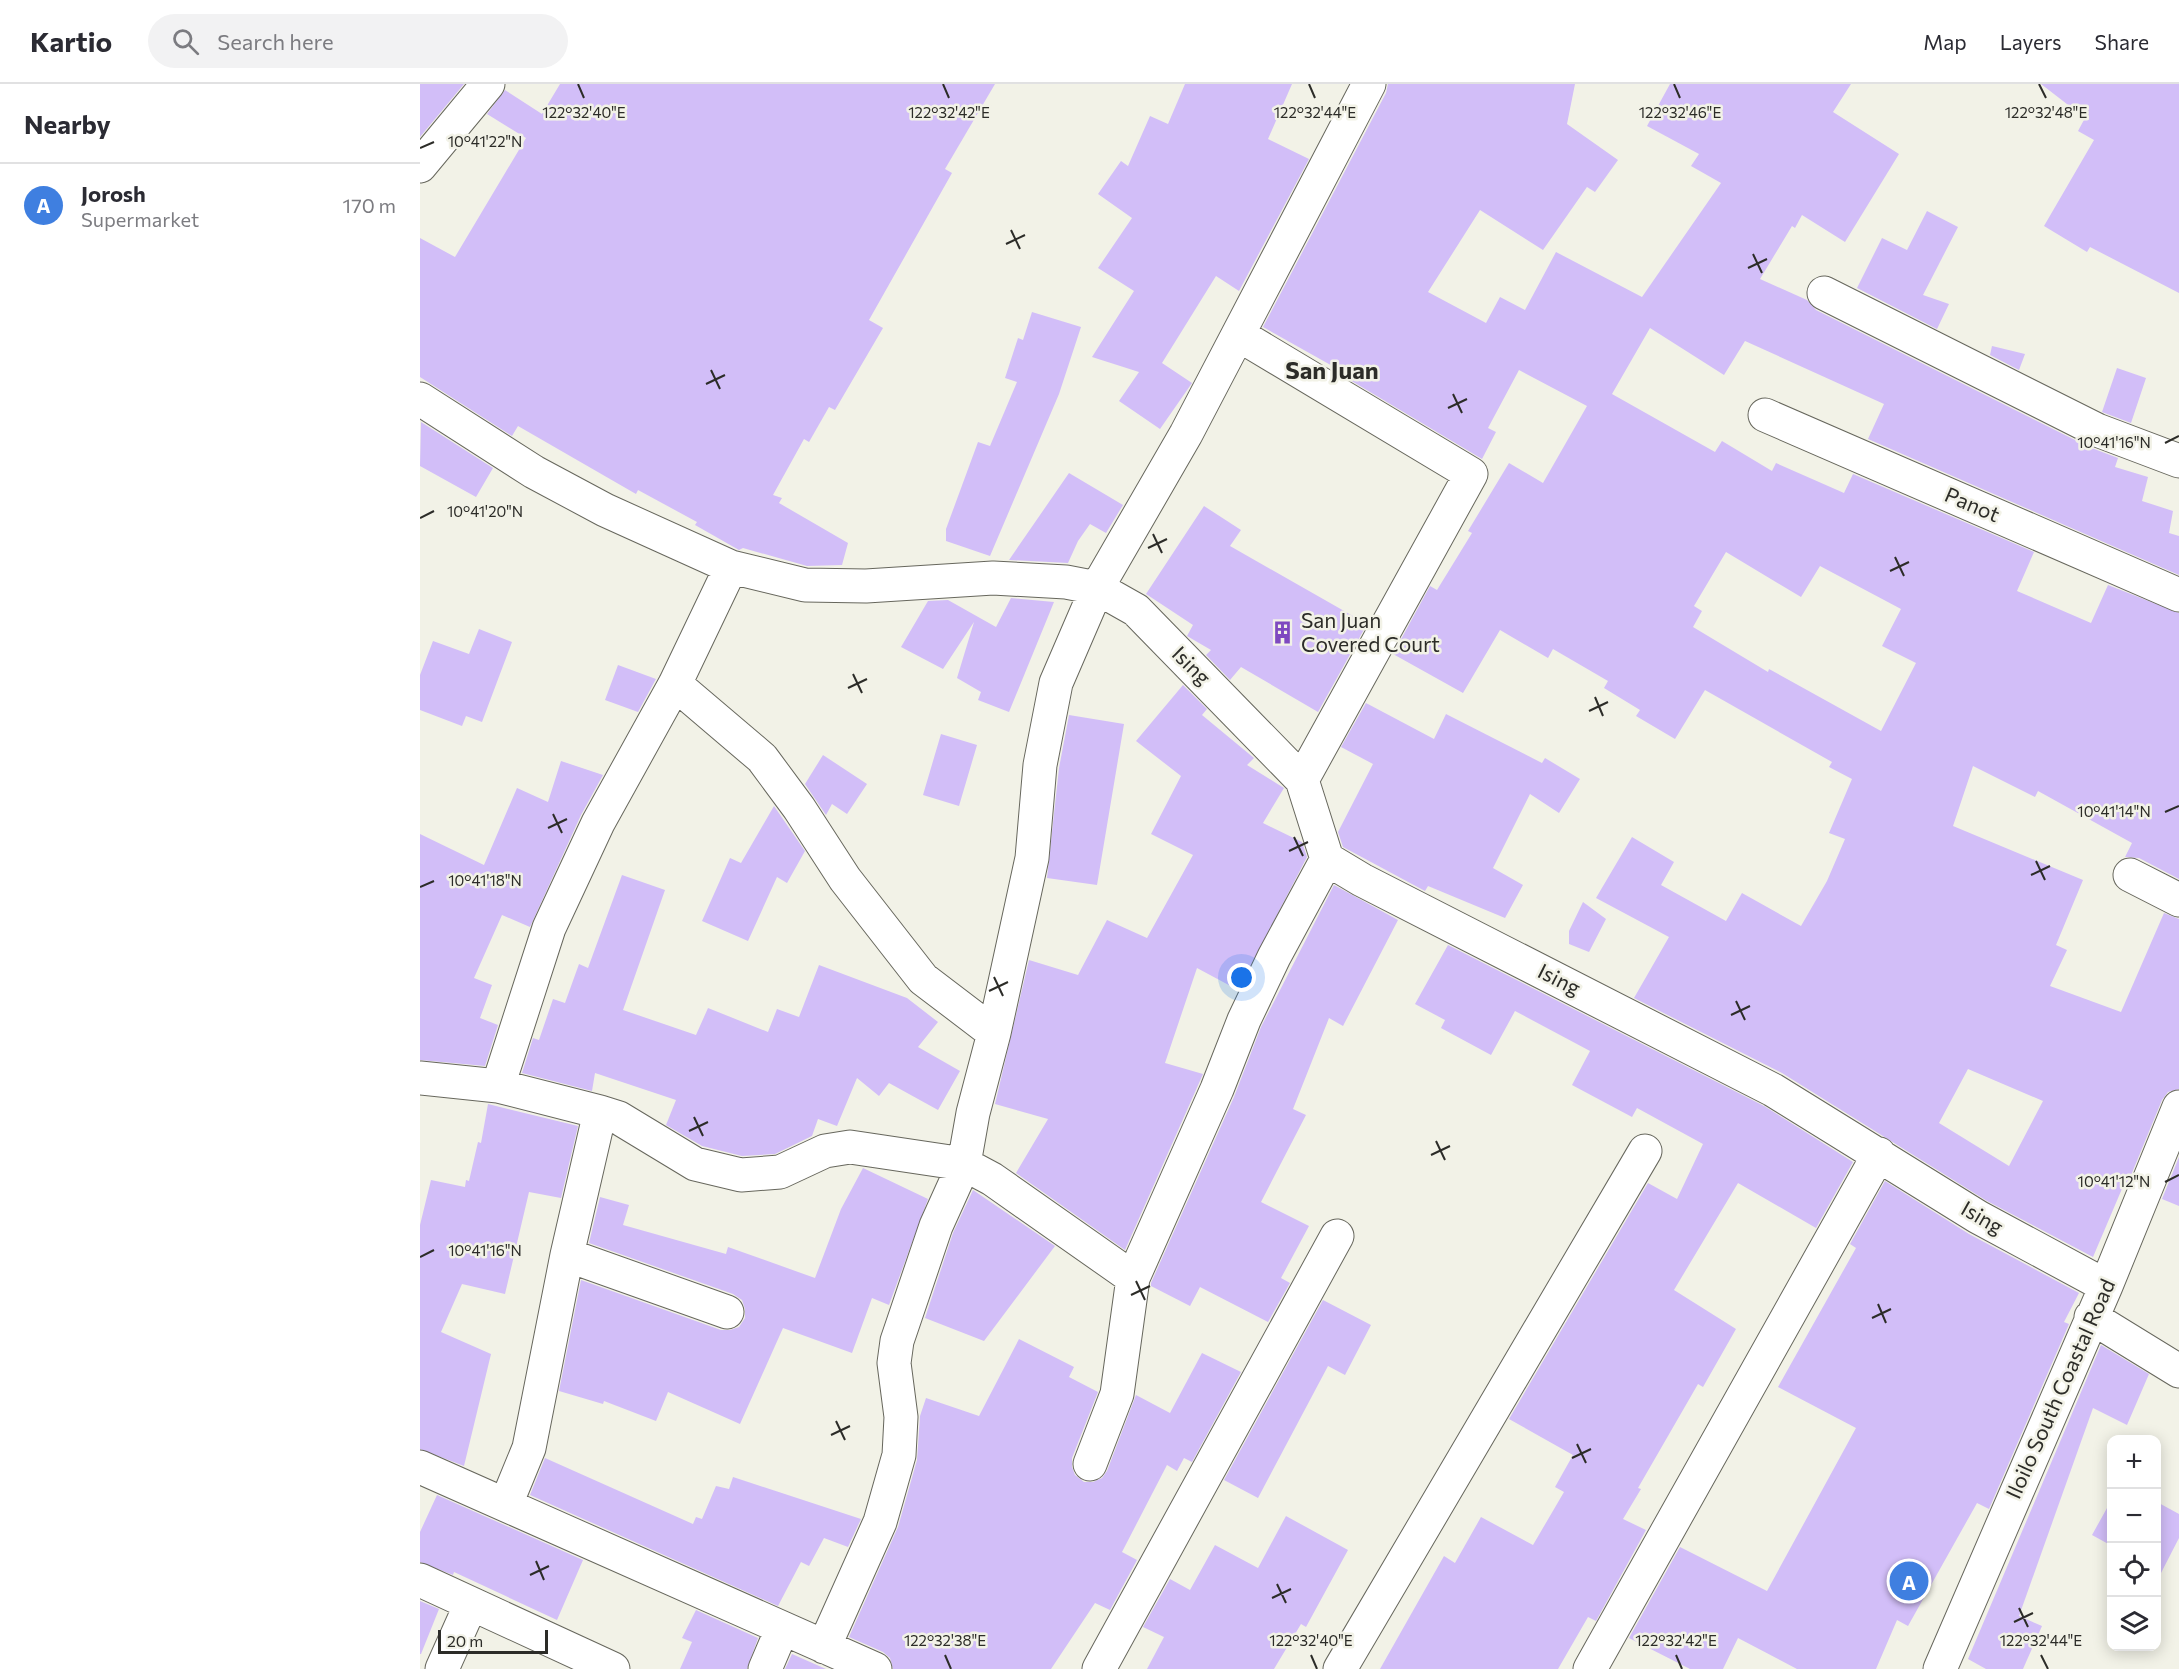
<!DOCTYPE html>
<meta charset="utf-8">
<style>
body{margin:0;font-family:Commissioner,sans-serif;background:#f2f2f3;color:#2b2b33}
.controls{position:absolute;right:18px;bottom:18px;display:grid;overflow:hidden;border-radius:12px;box-shadow:0 3px 15px #0003}
.controls button{width:54px;height:54px;display:grid;place-items:center;padding:0;border:0;border-bottom:2px solid #e1e1e2;background:#fff;color:#2b2b33;font:30px sans-serif}
.scale{position:absolute;left:18px;bottom:15px;width:110px;box-sizing:border-box;padding-left:6px;border:3px solid #2c2c28;border-top:0;font-size:16px;line-height:21px;white-space:nowrap;color:#2c2c28;-webkit-text-stroke:4px #f2f2e7;paint-order:stroke}
.you{position:absolute;left:822px;top:894px;width:21px;height:21px;margin:-15px;border:4px solid #fff;border-radius:50%;background:#1a73e8;box-shadow:0 0 0 9px #1a73e833}
.badge{display:grid;place-items:center;width:39px;height:39px;border-radius:50%;background:#7e49c0;color:#fff;font-size:20px;font-weight:700}
.pin{position:absolute;translate:-50% -50%;border:3px solid #fff;box-shadow:0 2px 6px #0006}
.list{margin:0;padding:0;list-style:none}
h2{display:flex;justify-content:space-between;align-items:center;height:78px;margin:0;padding:0 24px;font-size:26px}
h2 small{font-size:20px;font-weight:400;color:#7c7c81}
.list li{display:grid;grid-template-columns:39px 1fr auto;gap:18px;align-items:center;box-sizing:border-box;height:84px;padding:0 24px;border-top:2px solid #e1e1e2}
.list b{display:block;font-size:22px;white-space:nowrap}
.list p{margin:0;font-size:20px;white-space:nowrap;color:#7c7c81}
.list em{font-size:20px;font-style:normal;color:#7c7c81}
.icon{flex:none;width:33px;height:33px;fill:none;stroke:currentColor;stroke-width:2;stroke-linecap:round;stroke-linejoin:round}
.map{position:relative;flex:none;width:1759px;height:1585px;overflow:hidden}
header{display:flex;align-items:center;gap:36px;box-sizing:border-box;height:84px;padding:0 30px;background:#fff;border-bottom:2px solid #e1e1e2}
header strong{font-size:28px}
nav{display:flex;gap:33px;margin-inline-start:auto;font-size:21px}
.search{width:420px;height:54px;background:#f2f2f3;display:flex;align-items:center;gap:15px;box-sizing:border-box;padding:0 21px;border-radius:33px;color:#7c7c81;font-size:22px}
main{display:flex}
aside{flex:1;background:#fff}
.map>svg:first-child{display:block}
</style>
<header>
<strong>Kartio</strong>
<div class="search"><svg class="icon" aria-label="search" viewBox="0 0 24 24"><circle cx="10" cy="10" r="6"/><path d="M15 15l6 6"/></svg>Search here</div>
<nav><a>Map</a><a>Layers</a><a>Share</a></nav>
</header>
<main>
<aside>
<h2>Nearby<small></small></h2>
<ul class="list">
<li><span class="badge" style="background:#3f7fe0">A</span><div><b>Jorosh</b><p>Supermarket</p></div><em>170 m</em></li>
</ul>
</aside>
<div class="map">
<svg width="1759" height="1585" viewBox="0 0 1759 1585">
<rect width="100%" height="100%" fill="#f2f2e7"/>
<path fill="#d2bef8" fill-rule="evenodd" d="M 0,0 L 44,0 L 0,53 Z
M 140,0 L 575,0 L 525,85 L 532,89 L 449,236 L 463,244 L 415,326 L 409,323 L 389,358 L 384,355 L 353,411 L 362,414 L 359,419 L 428,459 L 422,481 L 387,482 L 323,464 L 319,466 L 275,441 L 277,438 L 218,406 L 216,410 L 98,342 L 92,352 L 0,293 L 0,154 L 35,173 L 106,54 L 67,30 L 85,6 L 122,30 Z
M 765,0 L 872,0 L 848,55 L 889,75 L 819,207 L 796,192 L 742,279 L 772,299 L 740,345 L 699,317 L 719,288 L 672,273 L 714,207 L 678,184 L 712,134 L 678,110 L 701,77 L 708,82 L 730,32 L 748,40 Z
M 968,0 L 1155,0 L 1147,40 L 1198,76 L 1175,108 L 1167,103 L 1123,166 L 1060,126 L 1008,208 L 1066,239 L 1080,213 L 1105,226 L 1136,168 L 1222,213 L 1301,99 L 1271,82 L 1279,70 L 1227,42 L 1250,0 L 1431,0 L 1413,28 L 1479,70 L 1425,158 L 1382,131 L 1375,144 L 1372,142 L 1340,195 L 1387,216 L 1396,226 L 1669,363 L 1698,374 L 1695,383 L 1728,393 L 1722,417 L 1753,427 L 1749,449 L 1759,452 L 1759,491 L 1448,355 L 1464,320 L 1325,257 L 1304,291 L 1230,244 L 1192,310 L 1295,368 L 1302,357 L 1352,387 L 1356,379 L 1424,409 L 1433,390 L 1614,468 L 1597,507 L 1671,539 L 1688,501 L 1759,529 L 1759,795 L 1719,774 L 1705,773 L 1712,759 L 1618,707 L 1615,713 L 1553,682 L 1533,742 L 1663,796 L 1636,861 L 1647,866 L 1630,902 L 1701,928 L 1744,829 L 1759,835 L 1759,1005 L 1748,1008 L 1742,1016 L 1707,1101 L 1704,1100 L 1673,1173 L 1567,1117 L 1362,989 L 1214,914 L 1249,853 L 1176,814 L 1212,753 L 1254,778 L 1241,801 L 1306,837 L 1322,809 L 1381,842 L 1407,797 L 1425,755 L 1409,749 L 1432,695 L 1409,683 L 1412,678 L 1285,606 L 1255,655 L 1216,632 L 1220,626 L 1184,604 L 1188,597 L 1133,565 L 1128,574 L 1080,546 L 1043,609 L 973,570 L 1010,502 L 1017,506 L 1052,449 L 1048,447 L 1089,379 L 1123,399 L 1167,322 L 1099,286 L 1068,344 L 1076,348 L 1062,375 L 930,296 L 932,293 L 843,243 L 966,9 ZM 1306,468 L 1381,513 L 1400,482 L 1481,525 L 1462,562 L 1496,579 L 1461,647 L 1349,585 L 1348,588 L 1273,543 L 1282,527 L 1274,522 ZM 1548,985 L 1623,1017 L 1589,1082 L 1519,1039 Z
M 1621,0 L 1759,0 L 1759,209 L 1670,163 L 1667,168 L 1624,142 L 1674,56 L 1658,47 L 1665,34 Z
M 1507,127 L 1538,143 L 1503,211 L 1529,220 L 1517,245 L 1437,204 L 1462,154 L 1487,166 Z
M 612,228 L 661,243 L 639,310 L 570,472 L 526,457 L 526,445 L 558,358 L 570,362 L 597,298 L 585,294 L 598,254 L 603,256 Z
M 1572,262 L 1605,270 L 1599,286 L 1570,271 Z
M 1697,284 L 1726,294 L 1711,339 L 1682,328 Z
M 1,338 L 73,384 L 56,413 L 0,382 Z
M 649,389 L 703,421 L 686,449 L 670,440 L 658,457 L 648,479 L 589,476 Z
M 784,422 L 821,446 L 810,462 L 947,540 L 898,628 L 821,583 L 810,596 L 786,571 L 791,566 L 767,552 L 773,541 L 726,510 Z
M 591,514 L 634,518 L 589,628 L 558,616 L 561,608 L 537,594 L 554,538 L 523,585 L 481,563 L 508,517 L 528,516 L 576,543 Z
M 59,545 L 92,558 L 62,638 L 46,632 L 42,642 L 0,626 L 0,591 L 13,557 L 49,570 Z
M 198,581 L 236,595 L 218,628 L 185,616 Z
M 763,601 L 787,625 L 782,631 L 834,674 L 827,681 L 864,704 L 843,739 L 882,758 L 887,773 L 818,906 L 777,884 L 745,979 L 783,990 L 705,1166 L 596,1089 L 628,1035 L 575,1020 L 609,876 L 658,891 L 687,836 L 727,854 L 773,771 L 731,750 L 761,692 L 716,657 Z
M 946,619 L 1014,655 L 1026,630 L 1122,679 L 1125,674 L 1160,695 L 1139,729 L 1110,710 L 1073,784 L 1103,801 L 1085,834 L 1008,802 L 1005,807 L 923,763 L 918,748 L 953,680 L 921,663 Z
M 649,631 L 704,640 L 677,801 L 627,794 L 639,684 Z
M 521,650 L 557,661 L 539,722 L 503,711 Z
M 403,671 L 447,700 L 427,730 L 412,720 L 406,731 L 385,700 Z
M 141,677 L 183,691 L 161,731 L 110,843 L 82,831 L 54,894 L 72,901 L 60,934 L 78,941 L 65,982 L 0,976 L 0,750 L 64,781 L 97,704 L 128,718 Z
M 354,722 L 385,767 L 367,799 L 357,793 L 328,857 L 282,837 L 310,774 L 321,779 Z
M 202,791 L 245,806 L 203,926 L 276,951 L 288,924 L 348,948 L 357,925 L 379,933 L 399,881 L 487,914 L 518,938 L 498,963 L 540,987 L 518,1026 L 469,999 L 459,1012 L 437,994 L 417,1042 L 398,1035 L 392,1052 L 355,1070 L 322,1072 L 282,1062 L 246,1041 L 256,1016 L 175,989 L 172,1007 L 102,989 L 113,954 L 119,956 L 133,915 L 145,919 L 159,880 L 168,884 Z
M 914,801 L 978,836 L 923,942 L 909,934 L 873,1025 L 886,1031 L 841,1118 L 889,1142 L 861,1194 L 870,1199 L 848,1238 L 780,1203 L 770,1222 L 731,1202 L 731,1199 L 814,1013 L 841,943 Z
M 1163,818 L 1186,835 L 1169,868 L 1149,860 L 1149,847 Z
M 1028,861 L 1344,1022 L 1433,1078 L 1396,1144 L 1318,1099 L 1254,1206 L 1316,1245 L 1283,1303 L 1278,1300 L 1218,1404 L 1221,1405 L 1203,1435 L 1226,1446 L 1176,1537 L 1168,1533 L 1138,1585 L 960,1585 L 1024,1472 L 1035,1479 L 1061,1433 L 1113,1461 L 1144,1408 L 1135,1403 L 1153,1371 L 1089,1335 L 1228,1099 L 1257,1115 L 1283,1060 L 1217,1024 L 1212,1033 L 1152,1001 L 1170,967 L 1095,927 L 1071,971 L 1021,944 L 1025,936 L 995,920 Z
M 68,1020 L 158,1042 L 141,1114 L 109,1108 L 85,1210 L 42,1200 L 21,1248 L 71,1270 L 44,1382 L 0,1365 L 0,1141 L 11,1096 L 45,1103 L 46,1096 L 49,1097 L 58,1058 L 61,1059 Z
M 1759,1073 L 1759,1122 L 1742,1115 Z
M 443,1084 L 508,1115 L 469,1221 L 452,1214 L 432,1269 L 363,1244 L 320,1340 L 248,1308 L 236,1337 L 184,1317 L 183,1320 L 139,1307 L 161,1196 L 301,1246 L 310,1246 L 319,1243 L 325,1234 L 325,1225 L 322,1216 L 313,1210 L 169,1159 L 180,1113 L 209,1121 L 203,1141 L 306,1170 L 308,1163 L 395,1194 L 421,1125 Z
M 1465,1097 L 1549,1150 L 1659,1209 L 1644,1238 L 1649,1240 L 1569,1425 L 1557,1419 L 1488,1542 L 1477,1536 L 1456,1585 L 1377,1585 L 1318,1554 L 1303,1585 L 1270,1585 L 1209,1554 L 1260,1463 L 1347,1507 L 1436,1344 L 1358,1303 L 1436,1164 L 1430,1160 Z
M 553,1106 L 635,1162 L 564,1257 L 505,1234 L 533,1149 Z
M 903,1216 L 951,1241 L 925,1291 L 908,1282 L 838,1414 L 804,1396 Z
M 599,1255 L 654,1283 L 649,1293 L 678,1308 L 652,1374 L 652,1383 L 655,1391 L 664,1398 L 673,1398 L 682,1394 L 687,1387 L 716,1311 L 750,1329 L 782,1269 L 821,1288 L 772,1378 L 764,1374 L 757,1387 L 747,1381 L 702,1468 L 717,1476 L 690,1526 L 675,1519 L 631,1585 L 473,1585 L 470,1574 L 463,1568 L 429,1553 L 478,1443 L 497,1376 L 500,1332 L 506,1314 L 559,1332 Z
M 1681,1261 L 1729,1290 L 1707,1341 L 1673,1324 L 1599,1532 L 1622,1542 L 1603,1585 L 1566,1585 L 1548,1575 Z
M 125,1374 L 273,1440 L 276,1433 L 282,1435 L 296,1402 L 309,1405 L 313,1393 L 441,1435 L 428,1463 L 404,1454 L 389,1482 L 381,1478 L 358,1522 L 110,1411 Z
M 17,1411 L 163,1476 L 137,1536 L 34,1488 L 33,1491 L 0,1478 L 0,1448 Z
M 1692,1415 L 1692,1462 L 1672,1451 Z
M 1737,1418 L 1759,1430 L 1759,1454 L 1741,1489 L 1737,1487 Z
M 866,1432 L 928,1466 L 886,1543 L 881,1540 L 854,1585 L 727,1585 L 744,1553 L 723,1543 L 750,1495 L 770,1506 L 795,1461 L 838,1484 Z
M 0,1517 L 19,1525 L 1,1570 L 0,1570 Z
M 276,1526 L 338,1554 L 327,1585 L 260,1585 L 272,1558 L 262,1554 Z
M 372,1570 L 406,1585 L 409,1585 L 365,1585 Z"/>
<g fill="none" stroke-linecap="round" stroke-linejoin="round">
<defs>
<path id="minor" d="M 0,82 L 68,0
M 1404,209 L 1677,346 L 1759,377
M 819,251 L 1051,390 L 882,696
M 0,315 L 114,388 L 185,426 L 311,483 L 385,501 L 446,502 L 573,494 L 646,498 L 677,504 L 716,526 L 882,696 L 907,775 L 942,796 L 1353,1006 L 1558,1133 L 1686,1202
M 1345,331 L 1759,511
M 255,600 L 342,674 L 379,724 L 425,795 L 503,895 L 574,949
M 1710,791 L 1759,816
M 0,994 L 78,1002 L 180,1028 L 147,1171 L 109,1364 L 86,1420
M 78,1002 L 129,844 L 178,739 L 255,600 L 311,483
M 180,1028 L 199,1034 L 275,1080 L 321,1091 L 360,1088 L 405,1067 L 430,1063 L 544,1080 L 572,1095 L 713,1194
M 147,1171 L 307,1228
M 1671,1233 L 1759,1287
M 670,1380 L 697,1310 L 713,1194 L 797,1005 L 824,936 L 854,873 L 907,775
M 0,1383 L 455,1585
M 0,1496 L 193,1585
M 404,1563 L 460,1438 L 479,1371 L 481,1333 L 474,1279 L 477,1257 L 516,1142 L 544,1080 L 553,1029 L 574,949 L 612,774 L 620,681 L 636,599 L 677,504 L 766,350 L 949,0
M 22,1585 L 51,1520
M 345,1585 L 362,1545
M 679,1585 L 917,1152
M 920,1585 L 1225,1067
M 1170,1585 L 1459,1070
M 1520,1585 L 1686,1202 L 1759,1023"/>
</defs>
<use href="#minor" stroke="#67675d" stroke-width="35"/>
<use href="#minor" stroke="#fff" stroke-width="33"/>
</g>
<path fill="none" stroke="#2c2c28" stroke-width="2" d="M 158,0 L 164,14M 523,0 L 529,14M 889,0 L 895,14M 1254,0 L 1260,14M 1619,0 L 1626,14M 0,64 L 14,58M 591,146 L 600,165M 586,160 L 605,151M 1333,170 L 1342,189M 1328,184 L 1347,175M 291,286 L 300,305M 286,300 L 305,291M 1033,310 L 1042,329M 1028,324 L 1047,315M 1745,359 L 1759,352M 0,434 L 14,427M 733,450 L 742,469M 728,464 L 747,455M 1475,473 L 1484,492M 1470,487 L 1489,478M 433,590 L 442,609M 428,604 L 447,595M 1175,613 L 1183,632M 1169,627 L 1188,618M 1745,728 L 1759,722M 133,730 L 142,749M 128,744 L 147,735M 874,753 L 883,772M 869,767 L 888,758M 1616,777 L 1625,796M 1611,791 L 1630,782M 0,803 L 14,797M 574,893 L 583,912M 569,907 L 588,898M 1316,917 L 1325,936M 1311,931 L 1330,922M 274,1033 L 283,1052M 269,1047 L 288,1038M 1016,1057 L 1025,1076M 1011,1071 L 1030,1062M 1745,1098 L 1759,1091M 0,1173 L 14,1166M 716,1197 L 725,1216M 711,1211 L 730,1202M 1458,1220 L 1466,1239M 1452,1234 L 1471,1225M 416,1337 L 425,1356M 411,1351 L 430,1342M 1157,1360 L 1166,1379M 1152,1374 L 1171,1365M 116,1477 L 124,1496M 110,1491 L 129,1482M 857,1500 L 866,1519M 852,1514 L 871,1505M 1599,1524 L 1608,1543M 1594,1538 L 1613,1529M 525,1571 L 531,1585M 891,1571 L 897,1585M 1256,1571 L 1262,1585M 1621,1571 L 1628,1585"/>
<defs>
<symbol id="building-bare" viewBox="-9 -9 18 18"><path d="M-4-6H4V6H1V3H-1V6H-4ZM-2.5-4.3h1.7v1.8h-1.7ZM.8-4.3h1.7v1.8H.8ZM-2.5-1h1.7V.8h-1.7ZM.8-1h1.7V.8H.8Z" fill="#7e49c0" stroke="#f2f2e7" stroke-width="2.5" paint-order="stroke"/></symbol>
</defs>
<g fill-rule="evenodd">
<use href="#building-bare" x="846" y="532" width="33" height="33"/>
</g>
<g text-anchor="middle" stroke-width="5" stroke-linejoin="round" paint-order="stroke">
<g font-size="21" fill="#2c2c28" stroke="#f2f2e7">
<text transform="translate(1552 421) rotate(23)" y="7">Panot</text>
<text transform="translate(771 582) rotate(45)" y="7">Ising</text>
<text transform="translate(1139 896) rotate(27)" y="7">Ising</text>
<text transform="translate(1562 1134) rotate(30)" y="7">Ising</text>
<text transform="translate(1641 1305) rotate(-66)" y="7">Iloilo South Coastal Road</text>
</g>
<g font-size="21" fill="#2c2c28" stroke="#f2f2e7" text-anchor="start">
<text x="881" y="544">San Juan<tspan x="881" dy="24">Covered Court</tspan></text>
</g>
<g font-size="24" font-weight="bold" fill="#2c2c28" stroke="#f2f2e7">
<text x="912" y="295">San Juan</text>
</g>
</g>
<g font-size="15" text-anchor="middle" fill="#2c2c28" stroke="#f2f2e7" stroke-width="5" stroke-linejoin="round" paint-order="stroke">
<text x="164" y="34">122°32'40"E</text>
<text x="529" y="34">122°32'42"E</text>
<text x="895" y="34">122°32'44"E</text>
<text x="1260" y="34">122°32'46"E</text>
<text x="1626" y="34">122°32'48"E</text>
<text x="65" y="63">10°41'22"N</text>
<text x="1694" y="364">10°41'16"N</text>
<text x="65" y="433">10°41'20"N</text>
<text x="1694" y="733">10°41'14"N</text>
<text x="65" y="802">10°41'18"N</text>
<text x="1694" y="1103">10°41'12"N</text>
<text x="65" y="1172">10°41'16"N</text>
<text x="525" y="1562">122°32'38"E</text>
<text x="891" y="1562">122°32'40"E</text>
<text x="1256" y="1562">122°32'42"E</text>
<text x="1621" y="1562">122°32'44"E</text>
</g>
</svg>
<div class="controls">
<button>+</button>
<button>−</button>
<button><svg class="icon" aria-label="locate" viewBox="0 0 24 24"><circle cx="12" cy="12" r="6"/><path d="M12 2v4M12 18v4M2 12h4M18 12h4"/></svg></button>
<button><svg class="icon" aria-label="layers" viewBox="0 0 24 24"><path d="M12 4l9 5-9 5-9-5zM3 14l9 5 9-5"/></svg></button>
</div>
<div class="scale">20 m</div>
<div class="you"></div>
<div class="pin badge" style="left:1489px;top:1497px;background:#3f7fe0">A</div>
</div>
</main>
